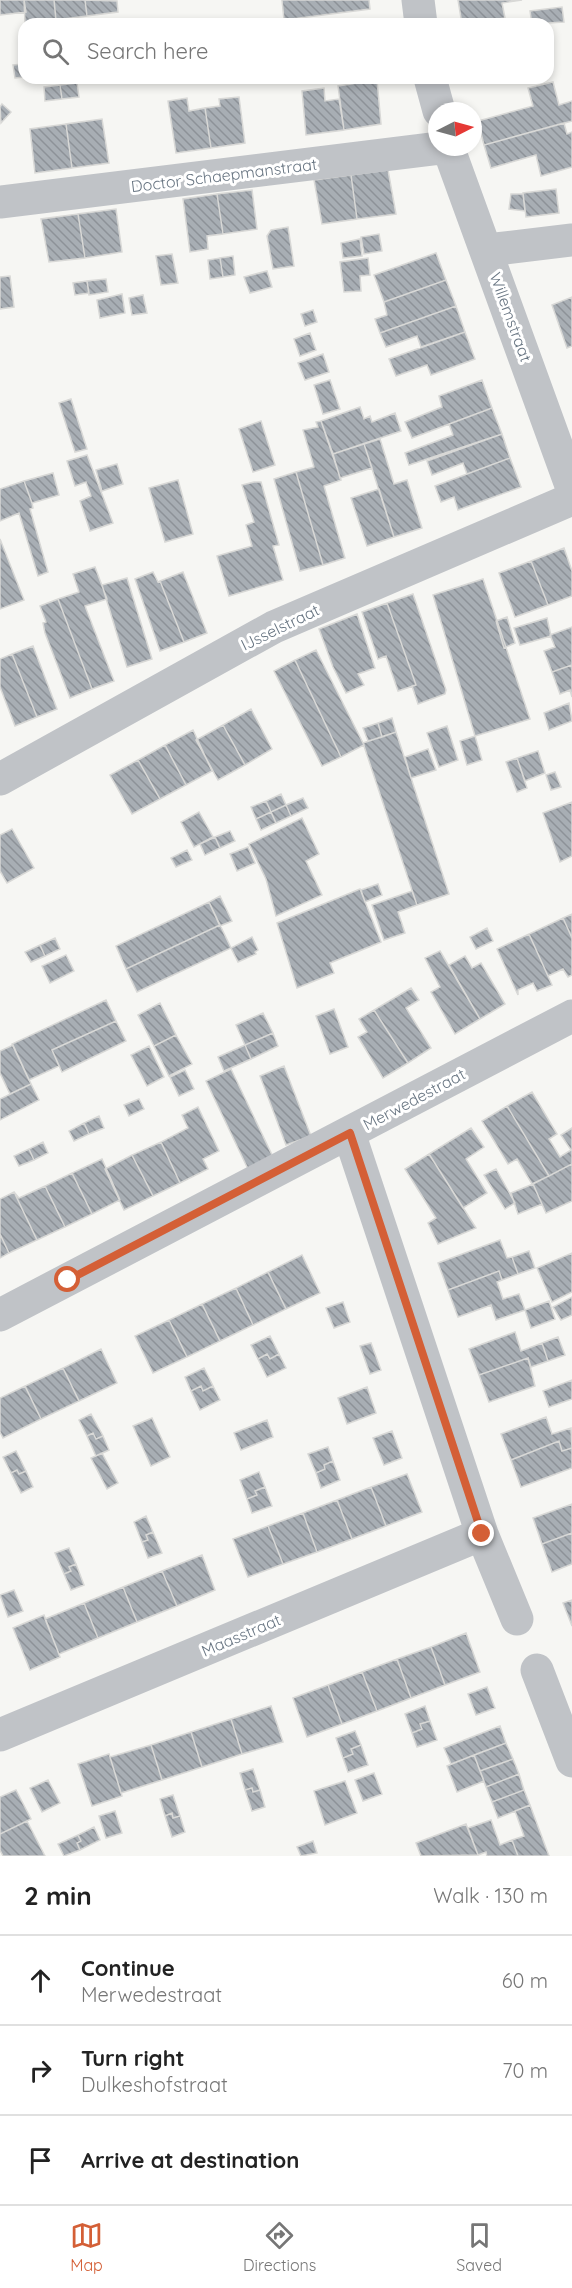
<!DOCTYPE html>
<meta charset="utf-8">
<style>
body{margin:0;font-family:Quicksand,sans-serif;background:#f2f2f2;color:#222}
.compass{position:absolute;left:428px;top:102px;width:54px;height:54px;border-radius:50%;background:#fff;box-shadow:0 3px 9px #0003;rotate:84deg}
.stop{position:absolute;width:18px;height:18px;margin:-14px;border:4px solid #d45f36;border-radius:50%;background:#fff}
.stop.end{background:#d45f36;border-color:#fff;box-shadow:0 2px 6px #0008}
.list{margin:0;padding:0;list-style:none}
h2{display:flex;justify-content:space-between;align-items:center;height:78px;margin:0;padding:0 24px;font-size:26px}
h2 small{font-size:20px;font-weight:400;color:#767676}
.list li{display:grid;grid-template-columns:39px 1fr auto;gap:18px;align-items:center;box-sizing:border-box;height:90px;padding:0 24px;border-top:2px solid #e0e0e0}
.list b{display:block;font-size:22px;white-space:nowrap}
.list p{margin:0;font-size:20px;white-space:nowrap;color:#767676}
.list em{font-size:20px;font-style:normal;color:#767676}
.icon{flex:none;width:33px;height:33px;fill:none;stroke:currentColor;stroke-width:2;stroke-linecap:round;stroke-linejoin:round}
.map{position:relative;flex:none;width:572px;height:1856px;overflow:hidden}
.search{position:absolute;background:#fff;box-shadow:0 3px 9px #0003;left:18px;right:18px;top:18px;height:66px;display:flex;align-items:center;gap:15px;box-sizing:border-box;padding:0 21px;border-radius:18px;color:#767676;font-size:22px}
.sheet{height:348px;background:#fff}
nav{display:flex;justify-content:space-around;align-items:center;box-sizing:border-box;height:84px;border-top:2px solid #e0e0e0;background:#fff;font-size:16px;color:#767676}
nav a{display:grid;justify-items:center;gap:3px}
nav .on{color:#d45f36}
.map>svg:first-child{display:block}
</style>
<div class="map">
<svg width="572" height="1856" viewBox="0 0 572 1856">
<defs>
<pattern id="building-back-hatch" width="6" height="6" patternUnits="userSpaceOnUse" patternTransform="scale(1.5)"><rect width="6" height="6" fill="#a8aeb4"/><path d="M-1 5l2 2M0 0l6 6M5-1l2 2" fill="none" stroke="#8d9298"/></pattern>
</defs>
<rect width="100%" height="100%" fill="#f6f6f3"/>
<path fill="url(#building-back-hatch)" stroke="#d8d8d6" stroke-width="1.5" d="M 0,0 L 24,0 L 26,12 L 0,15 Z
M 24,0 L 54,0 L 56,20 L 25,23 Z
M 54,0 L 85,0 L 87,16 L 56,20 Z
M 85,0 L 117,1 L 118,12 L 87,16 Z
M 282,0 L 369,0 L 370,9 L 284,20 Z
M 458,0 L 522,0 L 502,3 L 505,18 L 467,24 L 462,24 Z
M 562,7 L 564,22 L 532,24 L 530,11 Z
M 24,64 L 24,77 L 15,78 L 13,65 Z
M 377,80 L 381,124 L 344,130 L 338,86 Z
M 553,82 L 559,105 L 572,101 L 572,121 L 484,145 L 478,121 L 533,106 L 528,88 Z
M 77,83 L 79,97 L 62,99 L 60,85 Z
M 60,85 L 62,99 L 45,101 L 44,87 Z
M 324,88 L 325,101 L 339,99 L 344,130 L 306,135 L 302,91 Z
M 239,97 L 245,143 L 211,148 L 205,108 L 220,106 L 219,99 Z
M 187,98 L 189,111 L 205,108 L 211,148 L 176,153 L 168,101 Z
M 2,104 L 11,112 L 1,123 L 0,107 Z
M 102,119 L 109,163 L 72,168 L 66,124 Z
M 564,123 L 567,134 L 572,132 L 572,167 L 541,176 L 536,155 L 491,168 L 484,145 Z
M 66,124 L 72,168 L 35,173 L 30,129 Z
M 388,170 L 396,214 L 357,219 L 351,175 Z
M 351,175 L 357,219 L 322,224 L 314,180 Z
M 556,189 L 559,213 L 526,217 L 523,193 Z
M 252,190 L 257,229 L 223,234 L 217,194 Z
M 217,194 L 223,234 L 207,236 L 208,249 L 190,252 L 183,199 Z
M 511,194 L 523,194 L 525,211 L 509,209 Z
M 116,209 L 122,252 L 85,258 L 78,214 Z
M 78,214 L 85,258 L 49,262 L 41,219 Z
M 288,227 L 294,266 L 273,269 L 267,236 L 271,230 Z
M 379,234 L 382,251 L 364,254 L 361,237 Z
M 360,239 L 362,256 L 343,258 L 341,243 Z
M 436,253 L 446,280 L 384,302 L 374,275 Z
M 172,254 L 178,283 L 161,285 L 156,256 Z
M 233,256 L 235,275 L 223,277 L 220,258 Z
M 220,258 L 223,277 L 210,279 L 208,260 Z
M 368,258 L 370,275 L 360,276 L 361,291 L 344,292 L 340,262 Z
M 267,271 L 272,287 L 250,293 L 244,277 Z
M 10,276 L 14,307 L 0,309 L 0,277 Z
M 106,279 L 108,292 L 89,295 L 87,281 Z
M 446,280 L 456,306 L 380,333 L 375,319 L 387,315 L 384,302 Z
M 87,281 L 89,293 L 75,295 L 73,283 Z
M 122,294 L 125,313 L 100,318 L 97,300 Z
M 143,295 L 147,313 L 132,315 L 129,298 Z
M 572,297 L 572,346 L 567,348 L 552,305 Z
M 456,306 L 465,332 L 421,347 L 417,336 L 386,347 L 380,333 Z
M 313,310 L 317,322 L 305,326 L 301,314 Z
M 465,332 L 475,359 L 431,375 L 427,365 L 396,376 L 389,359 Z
M 310,333 L 316,350 L 300,356 L 294,339 Z
M 323,354 L 329,372 L 305,380 L 298,363 Z
M 330,380 L 340,409 L 323,414 L 314,385 Z
M 482,380 L 492,408 L 412,438 L 405,422 L 442,407 L 439,396 Z
M 71,399 L 87,449 L 75,452 L 59,403 Z
M 360,407 L 364,419 L 370,416 L 372,422 L 395,413 L 401,431 L 333,454 L 321,421 Z
M 492,408 L 502,434 L 409,465 L 405,453 L 453,435 L 449,424 Z
M 261,421 L 275,465 L 253,472 L 239,429 Z
M 321,421 L 341,480 L 324,486 L 345,558 L 323,565 L 296,472 L 314,467 L 303,430 L 318,427 L 316,422 Z
M 502,434 L 510,458 L 467,474 L 463,463 L 432,475 L 427,461 Z
M 380,439 L 394,484 L 407,480 L 422,528 L 394,537 L 364,444 Z
M 364,444 L 372,468 L 340,478 L 333,454 Z
M 87,455 L 113,523 L 90,531 L 80,501 L 91,496 L 86,482 L 75,486 L 67,461 Z
M 510,458 L 521,487 L 458,510 L 454,497 L 441,502 L 435,486 Z
M 117,464 L 123,484 L 102,491 L 96,470 Z
M 296,472 L 323,565 L 300,571 L 274,479 Z
M 53,473 L 59,495 L 32,503 L 24,481 Z
M 178,480 L 193,534 L 165,542 L 149,488 Z
M 24,481 L 32,503 L 33,508 L 30,509 L 48,572 L 38,576 L 19,513 L 0,521 L 0,489 Z
M 254,482 L 261,482 L 279,545 L 273,546 L 283,580 L 229,596 L 217,556 L 252,546 L 246,525 L 254,522 L 242,485 Z
M 379,489 L 394,537 L 367,546 L 351,498 Z
M 0,539 L 24,600 L 0,609 Z
M 564,548 L 572,571 L 572,596 L 548,605 L 531,561 Z
M 531,561 L 548,605 L 515,617 L 499,573 Z
M 95,567 L 107,599 L 85,606 L 114,681 L 92,689 L 58,599 L 79,592 L 73,574 Z
M 153,572 L 158,582 L 160,581 L 184,642 L 160,651 L 135,579 Z
M 183,572 L 207,633 L 184,642 L 160,581 Z
M 127,578 L 152,659 L 127,667 L 102,585 Z
M 483,579 L 530,719 L 475,736 L 433,595 Z
M 413,594 L 446,690 L 445,694 L 418,704 L 412,686 L 416,685 L 387,603 Z
M 58,599 L 92,689 L 70,698 L 45,633 L 43,623 L 46,622 L 40,606 Z
M 387,603 L 416,685 L 398,691 L 386,656 L 378,659 L 362,612 Z
M 357,614 L 375,668 L 358,674 L 364,685 L 346,693 L 333,667 L 319,629 Z
M 507,617 L 515,643 L 504,648 L 496,621 Z
M 547,618 L 551,636 L 520,645 L 514,628 Z
M 572,627 L 572,665 L 552,672 L 544,651 L 555,647 L 550,635 Z
M 33,646 L 57,709 L 37,717 L 12,654 Z
M 316,650 L 364,745 L 341,757 L 295,660 Z
M 12,654 L 37,717 L 15,726 L 0,687 L 0,659 Z
M 295,660 L 341,757 L 322,766 L 274,671 Z
M 572,665 L 572,697 L 570,690 L 560,694 L 552,672 Z
M 569,703 L 572,721 L 549,730 L 544,713 Z
M 251,709 L 272,749 L 245,765 L 223,725 Z
M 392,718 L 396,732 L 382,737 L 378,723 Z
M 378,723 L 382,737 L 368,741 L 363,728 Z
M 223,725 L 245,765 L 218,780 L 196,740 Z
M 447,726 L 458,760 L 439,767 L 427,733 Z
M 193,730 L 212,771 L 186,785 L 165,745 Z
M 396,732 L 449,894 L 417,905 L 363,743 Z
M 475,736 L 482,760 L 467,765 L 460,741 Z
M 165,745 L 186,785 L 160,799 L 138,760 Z
M 428,749 L 436,770 L 411,778 L 405,757 Z
M 538,751 L 545,773 L 525,781 L 517,758 Z
M 517,758 L 527,788 L 517,792 L 506,762 Z
M 138,760 L 160,799 L 132,814 L 110,775 Z
M 555,772 L 561,787 L 551,790 L 546,775 Z
M 281,794 L 286,805 L 271,812 L 266,801 Z
M 303,798 L 308,808 L 291,816 L 286,805 Z
M 266,801 L 271,812 L 256,819 L 251,807 Z
M 572,802 L 572,856 L 560,862 L 543,813 Z
M 286,805 L 291,816 L 276,823 L 271,812 Z
M 199,812 L 213,837 L 194,847 L 181,822 Z
M 271,812 L 276,823 L 261,830 L 256,819 Z
M 302,818 L 319,854 L 306,861 L 322,895 L 276,916 L 266,879 L 249,844 Z
M 12,829 L 34,868 L 7,883 L 0,871 L 0,835 Z
M 230,831 L 235,841 L 220,848 L 215,837 Z
M 215,837 L 220,848 L 205,855 L 200,844 Z
M 248,847 L 255,863 L 237,871 L 230,854 Z
M 187,850 L 192,860 L 176,867 L 171,858 Z
M 378,884 L 382,895 L 365,902 L 361,890 Z
M 360,889 L 381,942 L 330,963 L 334,973 L 297,988 L 277,923 Z
M 412,891 L 417,905 L 398,912 L 405,933 L 384,940 L 372,905 Z
M 220,896 L 232,921 L 220,926 L 209,902 Z
M 209,902 L 220,925 L 126,969 L 116,946 Z
M 572,914 L 572,938 L 563,918 Z
M 563,918 L 572,938 L 572,975 L 568,977 L 563,969 L 548,976 L 529,934 Z
M 220,925 L 231,948 L 137,992 L 126,969 Z
M 487,928 L 493,941 L 476,949 L 470,937 Z
M 529,934 L 552,985 L 537,991 L 533,983 L 518,990 L 518,995 L 497,949 Z
M 252,937 L 258,950 L 255,952 L 256,954 L 238,962 L 231,948 Z
M 55,938 L 60,949 L 45,956 L 40,945 Z
M 40,945 L 45,956 L 31,962 L 25,952 Z
M 440,951 L 480,1019 L 455,1034 L 431,992 L 440,987 L 425,958 Z
M 66,955 L 74,971 L 50,983 L 42,966 Z
M 465,956 L 472,968 L 481,963 L 505,1004 L 480,1019 L 449,965 Z
M 411,988 L 419,1000 L 406,1008 L 431,1048 L 408,1063 L 374,1010 Z
M 106,1000 L 116,1021 L 52,1050 L 59,1066 L 29,1080 L 12,1044 Z
M 160,1003 L 176,1035 L 154,1046 L 138,1015 Z
M 334,1009 L 348,1047 L 330,1054 L 316,1016 Z
M 374,1010 L 408,1063 L 383,1078 L 358,1037 L 367,1032 L 359,1019 Z
M 263,1013 L 273,1033 L 245,1045 L 236,1025 Z
M 116,1021 L 126,1041 L 62,1072 L 52,1050 Z
M 273,1033 L 278,1046 L 251,1059 L 245,1045 Z
M 176,1035 L 192,1064 L 169,1076 L 154,1046 Z
M 13,1045 L 31,1084 L 10,1094 L 0,1073 L 0,1051 Z
M 245,1045 L 251,1059 L 224,1071 L 218,1057 Z
M 149,1046 L 164,1077 L 147,1086 L 131,1055 Z
M 284,1066 L 311,1136 L 286,1145 L 260,1076 Z
M 231,1069 L 273,1157 L 248,1169 L 206,1081 Z
M 185,1070 L 194,1089 L 179,1096 L 170,1077 Z
M 31,1084 L 39,1100 L 0,1120 L 0,1099 Z
M 532,1092 L 557,1134 L 549,1139 L 560,1157 L 571,1150 L 561,1135 L 572,1128 L 572,1164 L 549,1176 L 507,1106 Z
M 139,1099 L 144,1109 L 129,1116 L 124,1105 Z
M 507,1106 L 549,1176 L 532,1184 L 517,1159 L 508,1164 L 482,1121 Z
M 198,1107 L 219,1151 L 203,1159 L 208,1169 L 180,1183 L 161,1142 L 188,1128 L 182,1115 Z
M 99,1116 L 104,1128 L 89,1134 L 84,1123 Z
M 84,1123 L 89,1134 L 74,1141 L 69,1131 Z
M 471,1128 L 484,1147 L 466,1159 L 487,1193 L 463,1208 L 429,1154 Z
M 43,1142 L 48,1153 L 34,1160 L 29,1149 Z
M 161,1142 L 180,1183 L 153,1196 L 132,1155 Z
M 29,1149 L 34,1160 L 19,1166 L 14,1156 Z
M 429,1154 L 476,1228 L 438,1244 L 428,1223 L 436,1218 L 405,1169 Z
M 132,1155 L 153,1196 L 124,1210 L 105,1169 Z
M 102,1159 L 120,1200 L 92,1214 L 72,1173 Z
M 572,1164 L 572,1201 L 546,1213 L 533,1184 Z
M 496,1169 L 515,1203 L 505,1209 L 484,1175 Z
M 72,1173 L 92,1214 L 65,1227 L 45,1186 Z
M 533,1184 L 542,1204 L 518,1214 L 511,1193 Z
M 45,1186 L 65,1227 L 37,1240 L 14,1192 L 19,1198 Z
M 14,1192 L 37,1240 L 9,1253 L 0,1234 L 0,1199 Z
M 0,1234 L 9,1253 L 0,1258 Z
M 500,1240 L 507,1258 L 512,1257 L 518,1274 L 502,1280 L 499,1271 L 448,1290 L 438,1263 Z
M 529,1251 L 535,1268 L 518,1274 L 512,1257 Z
M 572,1253 L 572,1292 L 552,1302 L 537,1268 Z
M 302,1255 L 320,1293 L 286,1309 L 268,1272 Z
M 499,1271 L 502,1280 L 497,1282 L 503,1299 L 519,1294 L 525,1310 L 496,1320 L 491,1305 L 458,1317 L 448,1290 Z
M 268,1272 L 286,1309 L 253,1325 L 236,1288 Z
M 236,1288 L 253,1325 L 220,1341 L 202,1304 Z
M 572,1297 L 572,1315 L 561,1320 L 553,1307 Z
M 549,1301 L 555,1319 L 531,1328 L 525,1310 Z
M 343,1302 L 350,1322 L 334,1328 L 326,1308 Z
M 202,1304 L 220,1341 L 187,1357 L 169,1320 Z
M 169,1320 L 187,1357 L 153,1373 L 135,1336 Z
M 515,1332 L 521,1351 L 542,1343 L 548,1361 L 531,1367 L 528,1358 L 479,1375 L 469,1349 Z
M 270,1336 L 279,1354 L 270,1359 L 267,1354 L 258,1359 L 251,1345 Z
M 558,1337 L 565,1355 L 548,1361 L 542,1343 Z
M 371,1343 L 381,1370 L 370,1374 L 360,1346 Z
M 101,1349 L 117,1383 L 79,1401 L 63,1368 Z
M 267,1354 L 270,1359 L 279,1354 L 286,1368 L 267,1377 L 258,1359 Z
M 528,1358 L 535,1386 L 489,1402 L 479,1375 Z
M 63,1368 L 79,1401 L 41,1419 L 25,1386 Z
M 204,1368 L 213,1386 L 203,1391 L 201,1386 L 191,1391 L 185,1377 Z
M 572,1380 L 572,1399 L 549,1407 L 543,1391 Z
M 25,1386 L 41,1419 L 3,1438 L 0,1432 L 0,1398 Z
M 201,1386 L 203,1391 L 213,1386 L 220,1400 L 200,1410 L 191,1391 Z
M 367,1387 L 376,1413 L 347,1424 L 338,1398 Z
M 91,1414 L 103,1436 L 96,1439 L 93,1433 L 87,1436 L 79,1420 Z
M 546,1417 L 552,1434 L 571,1428 L 572,1448 L 562,1451 L 559,1441 L 511,1460 L 501,1434 Z
M 152,1418 L 170,1457 L 151,1466 L 133,1426 Z
M 267,1420 L 273,1437 L 241,1450 L 234,1433 Z
M 392,1431 L 402,1458 L 384,1465 L 373,1438 Z
M 93,1433 L 96,1439 L 103,1436 L 109,1450 L 96,1456 L 87,1436 Z
M 559,1441 L 562,1451 L 572,1448 L 572,1468 L 521,1487 L 511,1460 Z
M 328,1447 L 333,1461 L 324,1465 L 325,1469 L 316,1473 L 308,1454 Z
M 16,1451 L 26,1471 L 19,1474 L 17,1470 L 11,1473 L 3,1457 Z
M 102,1453 L 118,1483 L 107,1489 L 91,1458 Z
M 333,1461 L 340,1480 L 321,1488 L 316,1473 L 325,1469 L 324,1465 Z
M 17,1470 L 19,1474 L 26,1471 L 33,1487 L 21,1493 L 11,1473 Z
M 259,1472 L 265,1487 L 255,1491 L 257,1495 L 247,1499 L 240,1480 Z
M 407,1474 L 422,1512 L 386,1526 L 371,1487 Z
M 265,1487 L 272,1506 L 252,1513 L 247,1499 L 257,1495 L 255,1491 Z
M 371,1487 L 386,1526 L 352,1539 L 337,1500 Z
M 337,1500 L 352,1539 L 317,1552 L 303,1513 Z
M 572,1504 L 572,1533 L 542,1544 L 533,1518 Z
M 303,1513 L 317,1552 L 283,1564 L 268,1526 Z
M 146,1516 L 153,1532 L 146,1535 L 148,1540 L 142,1542 L 134,1522 Z
M 268,1526 L 283,1564 L 248,1577 L 233,1539 Z
M 153,1532 L 162,1553 L 148,1558 L 142,1542 L 148,1540 L 146,1535 Z
M 572,1533 L 572,1564 L 552,1572 L 542,1544 Z
M 69,1548 L 76,1564 L 69,1567 L 71,1571 L 64,1574 L 55,1553 Z
M 202,1555 L 215,1590 L 177,1606 L 162,1571 Z
M 76,1564 L 84,1585 L 71,1590 L 64,1574 L 71,1571 L 69,1567 Z
M 162,1571 L 177,1606 L 137,1622 L 123,1587 Z
M 123,1587 L 137,1622 L 98,1638 L 84,1603 Z
M 14,1590 L 23,1611 L 8,1617 L 0,1595 Z
M 572,1600 L 572,1626 L 563,1603 Z
M 84,1603 L 98,1638 L 59,1654 L 45,1619 Z
M 44,1615 L 60,1657 L 30,1670 L 13,1628 Z
M 466,1633 L 480,1672 L 445,1685 L 431,1647 Z
M 431,1647 L 445,1685 L 411,1698 L 397,1659 Z
M 397,1659 L 411,1698 L 377,1711 L 362,1672 Z
M 362,1672 L 377,1711 L 342,1724 L 328,1685 Z
M 328,1685 L 342,1724 L 307,1737 L 293,1698 Z
M 487,1687 L 495,1708 L 476,1715 L 468,1694 Z
M 271,1706 L 283,1742 L 242,1754 L 231,1719 Z
M 425,1706 L 430,1721 L 420,1724 L 422,1729 L 412,1733 L 405,1714 Z
M 231,1719 L 242,1754 L 202,1767 L 191,1732 Z
M 430,1721 L 437,1740 L 417,1747 L 412,1733 L 422,1729 L 420,1724 Z
M 500,1726 L 506,1743 L 451,1764 L 444,1748 Z
M 355,1731 L 361,1745 L 351,1749 L 353,1754 L 343,1758 L 336,1738 Z
M 191,1732 L 202,1767 L 162,1780 L 151,1745 Z
M 506,1743 L 513,1759 L 480,1771 L 474,1755 Z
M 151,1745 L 162,1780 L 121,1793 L 110,1757 Z
M 361,1745 L 368,1765 L 348,1772 L 343,1758 L 353,1754 L 351,1749 Z
M 109,1754 L 122,1796 L 92,1806 L 78,1764 Z
M 474,1755 L 484,1781 L 457,1792 L 447,1766 Z
M 513,1759 L 519,1774 L 486,1787 L 480,1771 Z
M 253,1769 L 260,1790 L 253,1792 L 252,1788 L 245,1790 L 240,1773 Z
M 374,1773 L 382,1794 L 363,1801 L 355,1780 Z
M 519,1774 L 524,1790 L 492,1802 L 486,1787 Z
M 48,1780 L 60,1803 L 42,1812 L 30,1788 Z
M 345,1781 L 357,1813 L 325,1825 L 314,1791 Z
M 252,1788 L 253,1792 L 260,1790 L 265,1807 L 252,1811 L 245,1790 Z
M 16,1790 L 31,1819 L 0,1834 L 0,1797 Z
M 524,1790 L 530,1805 L 498,1818 L 492,1802 Z
M 173,1795 L 180,1816 L 173,1818 L 172,1813 L 165,1816 L 160,1799 Z
M 530,1805 L 549,1856 L 518,1856 L 512,1840 L 524,1836 L 515,1811 Z
M 115,1811 L 122,1833 L 106,1838 L 99,1816 Z
M 172,1813 L 173,1818 L 180,1816 L 185,1832 L 172,1837 L 165,1816 Z
M 491,1820 L 500,1845 L 512,1840 L 518,1856 L 487,1856 L 486,1852 L 478,1855 L 468,1828 Z
M 27,1821 L 45,1856 L 3,1856 L 0,1850 L 0,1834 Z
M 466,1824 L 478,1855 L 421,1856 L 416,1843 Z
M 94,1827 L 100,1840 L 80,1850 L 77,1843 L 81,1841 L 78,1835 Z
M 78,1835 L 81,1841 L 77,1843 L 80,1850 L 64,1856 L 58,1844 Z
M 313,1841 L 317,1853 L 301,1856 L 297,1847 Z"/>
<g fill="none" stroke-linecap="round" stroke-linejoin="round">
<path stroke="#c0c3c7" stroke-width="33" d="M 418,0 L 421,24
M 430,78 L 439,111
M 448,147 L 572,488
M 0,202 L 448,147
M 487,250 L 572,240
M 0,779 L 274,627 L 572,499
M 349,1133 L 482,1534 L 517,1619
M 0,1315 L 572,1016
M 537,1670 L 572,1761
M 0,1735 L 482,1534"/>
</g>
<g fill="none" stroke-linecap="round" stroke-linejoin="round">
<path stroke="#d45f36" stroke-width="8" d="M 68,1280 L 350,1133 L 482,1534"/>
</g>
<g text-anchor="middle" stroke-width="6" stroke-linejoin="round" paint-order="stroke">
<g font-size="16" fill="#687582" stroke="#fff">
<text transform="translate(224 175) rotate(-7)" y="6">Doctor Schaepmanstraat</text>
<text transform="translate(511 317) rotate(70)" y="6">Willemstraat</text>
<text transform="translate(280 627) rotate(-26)" y="6">IJsselstraat</text>
<text transform="translate(414 1099) rotate(-28)" y="6">Merwedestraat</text>
<text transform="translate(241 1635) rotate(-23)" y="6">Maasstraat</text>
</g>
</g>
</svg>
<svg class="compass" viewBox="-18 -18 36 36"><path d="M0-13l5 13h-10z" fill="#e53935"/><path d="M0 13l5-13h-10z" fill="#767676"/></svg>
<div class="stop" style="left:68px;top:1280px"></div>
<div class="stop end" style="left:482px;top:1534px"></div>
<div class="search"><svg class="icon" aria-label="search" viewBox="0 0 24 24"><circle cx="10" cy="10" r="6"/><path d="M15 15l6 6"/></svg>Search here</div>
</div>
<section class="sheet">
<h2>2 min<small>Walk · 130 m</small></h2>
<ul class="list">
<li><svg class="icon" aria-label="ahead" viewBox="0 0 24 24"><path d="M12 20V5M6 11l6-6 6 6"/></svg><div><b>Continue</b><p>Merwedestraat</p></div><em>60 m</em></li>
<li><svg class="icon" aria-label="right" viewBox="0 0 24 24"><path d="M7 20v-9h11M14 6l5 5-5 5"/></svg><div><b>Turn right</b><p>Dulkeshofstraat</p></div><em>70 m</em></li>
<li><svg class="icon" aria-label="arrive" viewBox="0 0 24 24"><path d="M6 21V4h12l-3 4 3 4H6"/></svg><div><b>Arrive at destination</b></div></li>
</ul>
</section>
<nav>
<a class="on"><svg class="icon" aria-label="map" viewBox="0 0 24 24"><path d="M3 6l6-2 6 2 6-2v14l-6 2-6-2-6 2zM9 4v14M15 6v14"/></svg>Map</a>
<a><svg class="icon" aria-label="directions" viewBox="0 0 24 24"><path d="M12 3l9 9-9 9-9-9zM9 14v-3h6M13 9l2 2-2 2"/></svg>Directions</a>
<a><svg class="icon" aria-label="saved" viewBox="0 0 24 24"><path d="M7 4h10v16l-5-4-5 4z"/></svg>Saved</a>
</nav>
